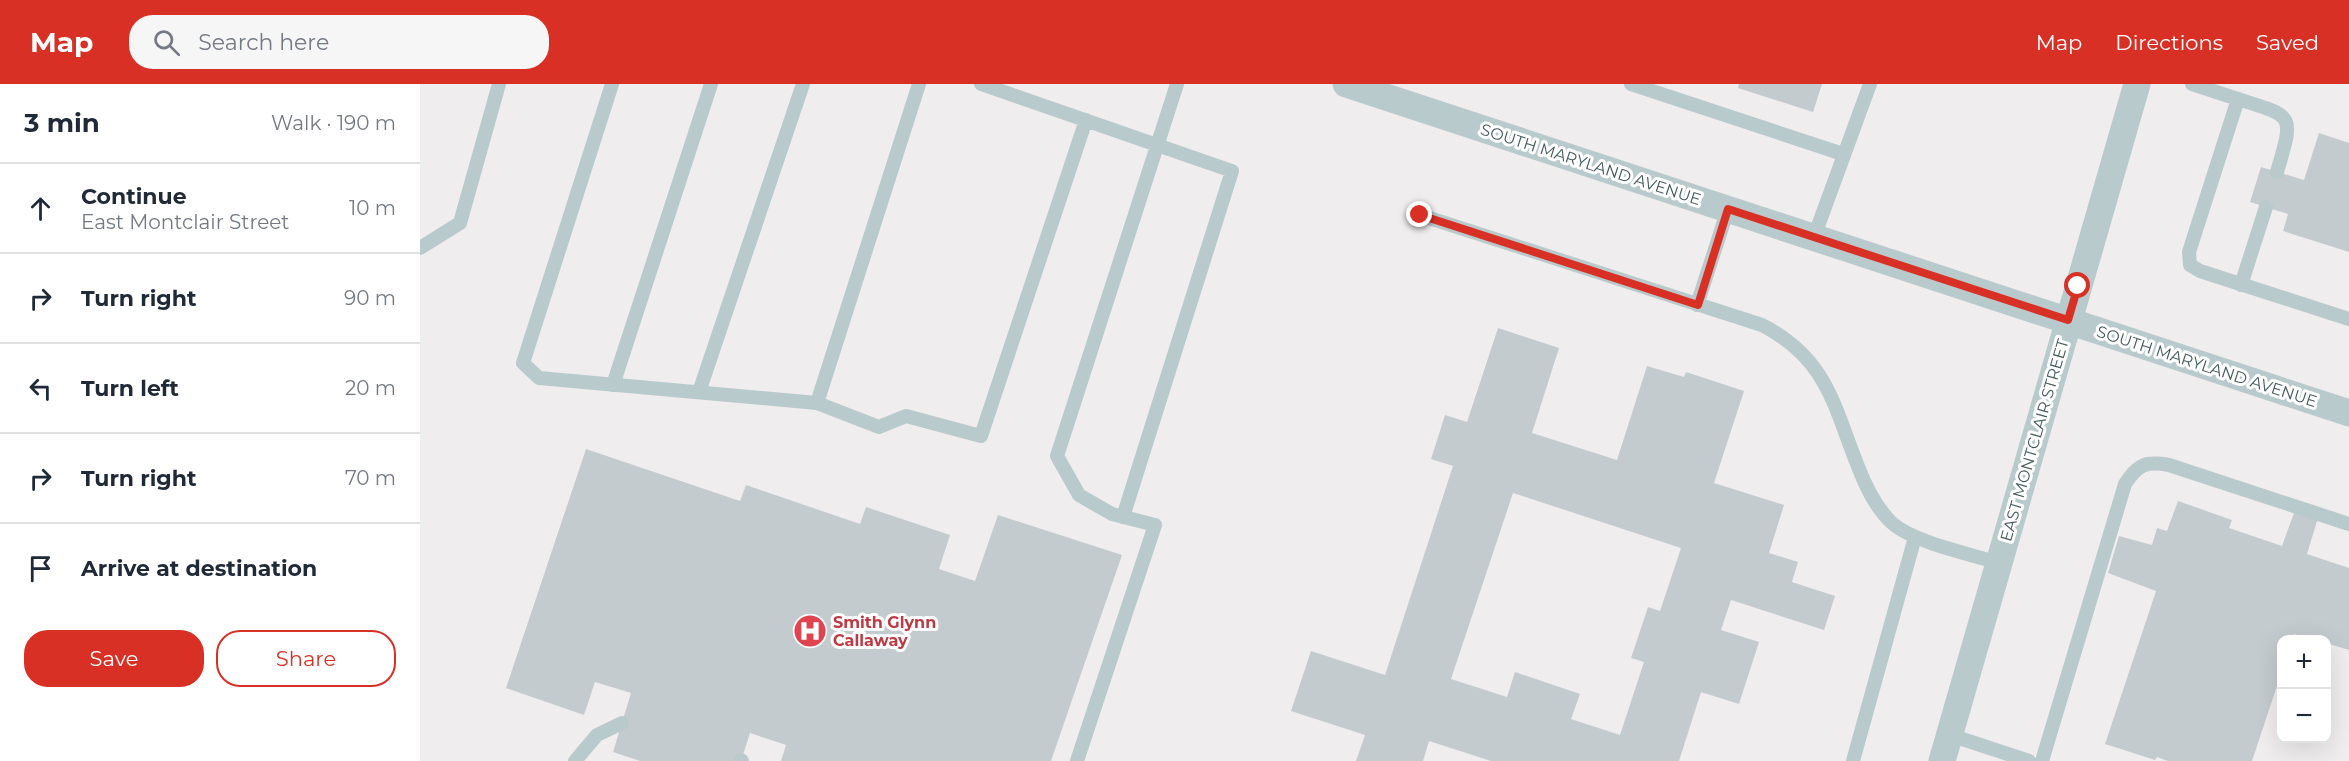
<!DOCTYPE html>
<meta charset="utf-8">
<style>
body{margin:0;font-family:Montserrat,sans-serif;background:#f6f6f7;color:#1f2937}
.controls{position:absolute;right:18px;bottom:18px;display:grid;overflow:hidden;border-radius:12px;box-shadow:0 6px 24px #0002}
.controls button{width:54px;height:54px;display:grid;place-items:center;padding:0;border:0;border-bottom:2px solid #e0e1e3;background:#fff;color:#1f2937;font:30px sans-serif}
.stop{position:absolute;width:18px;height:18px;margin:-14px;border:4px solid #d93025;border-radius:50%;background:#fff}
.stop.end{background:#d93025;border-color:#fff;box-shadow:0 2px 6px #0008}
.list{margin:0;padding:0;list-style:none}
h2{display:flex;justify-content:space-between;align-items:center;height:78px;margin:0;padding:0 24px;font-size:26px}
h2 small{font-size:20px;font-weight:400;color:#747a83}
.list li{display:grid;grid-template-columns:39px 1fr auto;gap:18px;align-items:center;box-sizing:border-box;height:90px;padding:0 24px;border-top:2px solid #e0e1e3}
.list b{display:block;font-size:22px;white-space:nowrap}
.list p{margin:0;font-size:20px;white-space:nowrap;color:#747a83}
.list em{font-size:20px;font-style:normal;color:#747a83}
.actions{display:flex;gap:12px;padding:18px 24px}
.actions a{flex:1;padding:14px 0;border:2px solid #d93025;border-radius:24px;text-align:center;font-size:21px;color:#d93025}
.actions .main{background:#d93025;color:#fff}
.icon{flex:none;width:33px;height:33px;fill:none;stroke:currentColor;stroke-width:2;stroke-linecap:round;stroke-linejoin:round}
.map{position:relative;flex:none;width:1929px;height:677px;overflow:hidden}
header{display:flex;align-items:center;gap:36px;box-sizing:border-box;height:84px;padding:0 30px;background:#d93025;color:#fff}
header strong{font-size:28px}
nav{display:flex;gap:33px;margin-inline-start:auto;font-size:21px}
.search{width:420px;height:54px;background:#f6f6f7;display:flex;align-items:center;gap:15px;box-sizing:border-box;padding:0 21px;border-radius:24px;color:#747a83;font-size:22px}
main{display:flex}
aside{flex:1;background:#fff}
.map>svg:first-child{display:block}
</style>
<header>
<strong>Map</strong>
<div class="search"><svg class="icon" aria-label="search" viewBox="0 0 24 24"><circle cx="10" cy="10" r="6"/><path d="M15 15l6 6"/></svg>Search here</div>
<nav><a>Map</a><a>Directions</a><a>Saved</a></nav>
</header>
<main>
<aside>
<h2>3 min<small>Walk · 190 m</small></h2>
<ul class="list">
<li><svg class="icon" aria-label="ahead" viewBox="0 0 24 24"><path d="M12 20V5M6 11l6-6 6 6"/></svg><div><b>Continue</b><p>East Montclair Street</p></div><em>10 m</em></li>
<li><svg class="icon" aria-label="right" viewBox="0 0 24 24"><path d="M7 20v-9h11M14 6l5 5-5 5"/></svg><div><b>Turn right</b></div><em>90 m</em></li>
<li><svg class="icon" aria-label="left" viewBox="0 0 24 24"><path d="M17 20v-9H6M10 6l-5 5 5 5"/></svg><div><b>Turn left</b></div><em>20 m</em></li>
<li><svg class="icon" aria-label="right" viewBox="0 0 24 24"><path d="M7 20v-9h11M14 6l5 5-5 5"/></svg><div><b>Turn right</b></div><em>70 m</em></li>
<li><svg class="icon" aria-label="arrive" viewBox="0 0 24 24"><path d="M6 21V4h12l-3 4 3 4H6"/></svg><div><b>Arrive at destination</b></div></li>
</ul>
<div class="actions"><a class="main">Save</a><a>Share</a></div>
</aside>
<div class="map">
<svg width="1929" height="677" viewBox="0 0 1929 677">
<rect width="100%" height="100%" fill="#f0edee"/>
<path fill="#c4cbce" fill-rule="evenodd" d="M 1319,0 L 1402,0 L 1393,28 L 1318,4 Z
M 1899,49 L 1929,59 L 1929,168 L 1863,147 L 1868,130 L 1830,118 L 1841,83 L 1884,96 Z
M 1078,244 L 1139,264 L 1112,349 L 1197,376 L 1227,282 L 1264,293 L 1266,288 L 1324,307 L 1294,399 L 1364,421 L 1349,469 L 1378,478 L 1372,498 L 1415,512 L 1404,546 L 1311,516 L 1301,546 L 1339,558 L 1319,620 L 1281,608 L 1259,677 L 1071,677 L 1009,657 L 1003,677 L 936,677 L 945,651 L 871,627 L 891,567 L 965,591 L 1033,382 L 1011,375 L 1025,331 L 1047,338 ZM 1093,409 L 1261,464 L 1240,527 L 1228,523 L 1211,574 L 1224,578 L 1200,651 L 1151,635 L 1160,610 L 1095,588 L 1087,613 L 1031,595 Z
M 166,365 L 320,417 L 326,401 L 440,440 L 446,423 L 530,451 L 519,485 L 555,497 L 578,431 L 702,471 L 631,677 L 361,677 L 366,661 L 330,649 L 321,677 L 220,677 L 193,668 L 211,609 L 175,598 L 164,631 L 86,604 Z
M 1758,417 L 1812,436 L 1809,444 L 1862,462 L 1874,429 L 1898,434 L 1887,470 L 1929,484 L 1929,566 L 1906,559 L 1906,556 L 1893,556 L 1874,550 L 1872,556 L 1862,556 L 1862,587 L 1832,677 L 1748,677 L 1737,673 L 1735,676 L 1685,660 L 1736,507 L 1688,489 L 1699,452 L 1732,461 L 1737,444 L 1747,447 Z"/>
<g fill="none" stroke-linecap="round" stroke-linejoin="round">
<path stroke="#b8cacb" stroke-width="14" d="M 192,0 L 103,279 L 119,294 L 397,319
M 499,0 L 397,319 L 459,343 L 486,332 L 561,352 L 666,36
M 561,0 L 812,87 L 703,433
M 1211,0 L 1423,70
M 1772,0 L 1818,15 L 1769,168 L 1770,181 L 1780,187 L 1929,235
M 1818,15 C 1875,33 1874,30 1857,88
M 1000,131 L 1342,241 C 1406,274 1413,319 1437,380 C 1445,401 1455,423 1472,439 C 1493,458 1550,470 1579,479
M 1394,153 L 1450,0
M 0,164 L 40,139 L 79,0
M 1821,201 L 1846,123
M 1277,221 L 1308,125
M 193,301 L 291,0
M 279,308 L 383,0
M 1530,651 L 1609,677
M 321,676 L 322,677
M 155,677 L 177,651 L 202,639
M 657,677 L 735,441 L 692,430 L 659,411 L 637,372 L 757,0
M 1433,677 L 1495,453
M 1622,677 L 1705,400 C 1718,380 1726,377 1749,381 L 1929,440"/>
<path stroke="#b8cacb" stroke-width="27" d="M 926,0 L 1929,329
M 1522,677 L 1717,0"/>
</g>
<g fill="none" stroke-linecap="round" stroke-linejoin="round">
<path stroke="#d93025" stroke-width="8" d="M 1000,131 L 1278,221 L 1308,125 L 1648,236 L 1658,202"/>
</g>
<defs>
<symbol id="hospital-disc" viewBox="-11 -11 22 22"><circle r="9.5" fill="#e0444e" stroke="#fff"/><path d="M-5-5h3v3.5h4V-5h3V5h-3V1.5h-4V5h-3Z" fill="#fff"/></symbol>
</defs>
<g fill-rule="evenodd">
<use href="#hospital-disc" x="371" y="528" width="38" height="38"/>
</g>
<g text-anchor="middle" stroke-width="6" stroke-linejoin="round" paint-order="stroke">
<g font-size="16" fill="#455a5c" stroke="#fff">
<text transform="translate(1171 80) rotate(18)" y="6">SOUTH MARYLAND AVENUE</text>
<text transform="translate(1787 282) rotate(18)" y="6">SOUTH MARYLAND AVENUE</text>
<text transform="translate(1614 356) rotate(-74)" y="6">EAST MONTCLAIR STREET</text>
</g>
<g font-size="16" font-weight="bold" fill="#be3a42" stroke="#fff" text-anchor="start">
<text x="413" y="544">Smith Glynn<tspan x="413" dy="18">Callaway</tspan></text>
</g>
</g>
</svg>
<div class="controls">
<button>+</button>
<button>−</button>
</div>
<div class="stop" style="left:1658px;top:202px"></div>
<div class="stop end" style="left:1000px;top:131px"></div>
</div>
</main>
